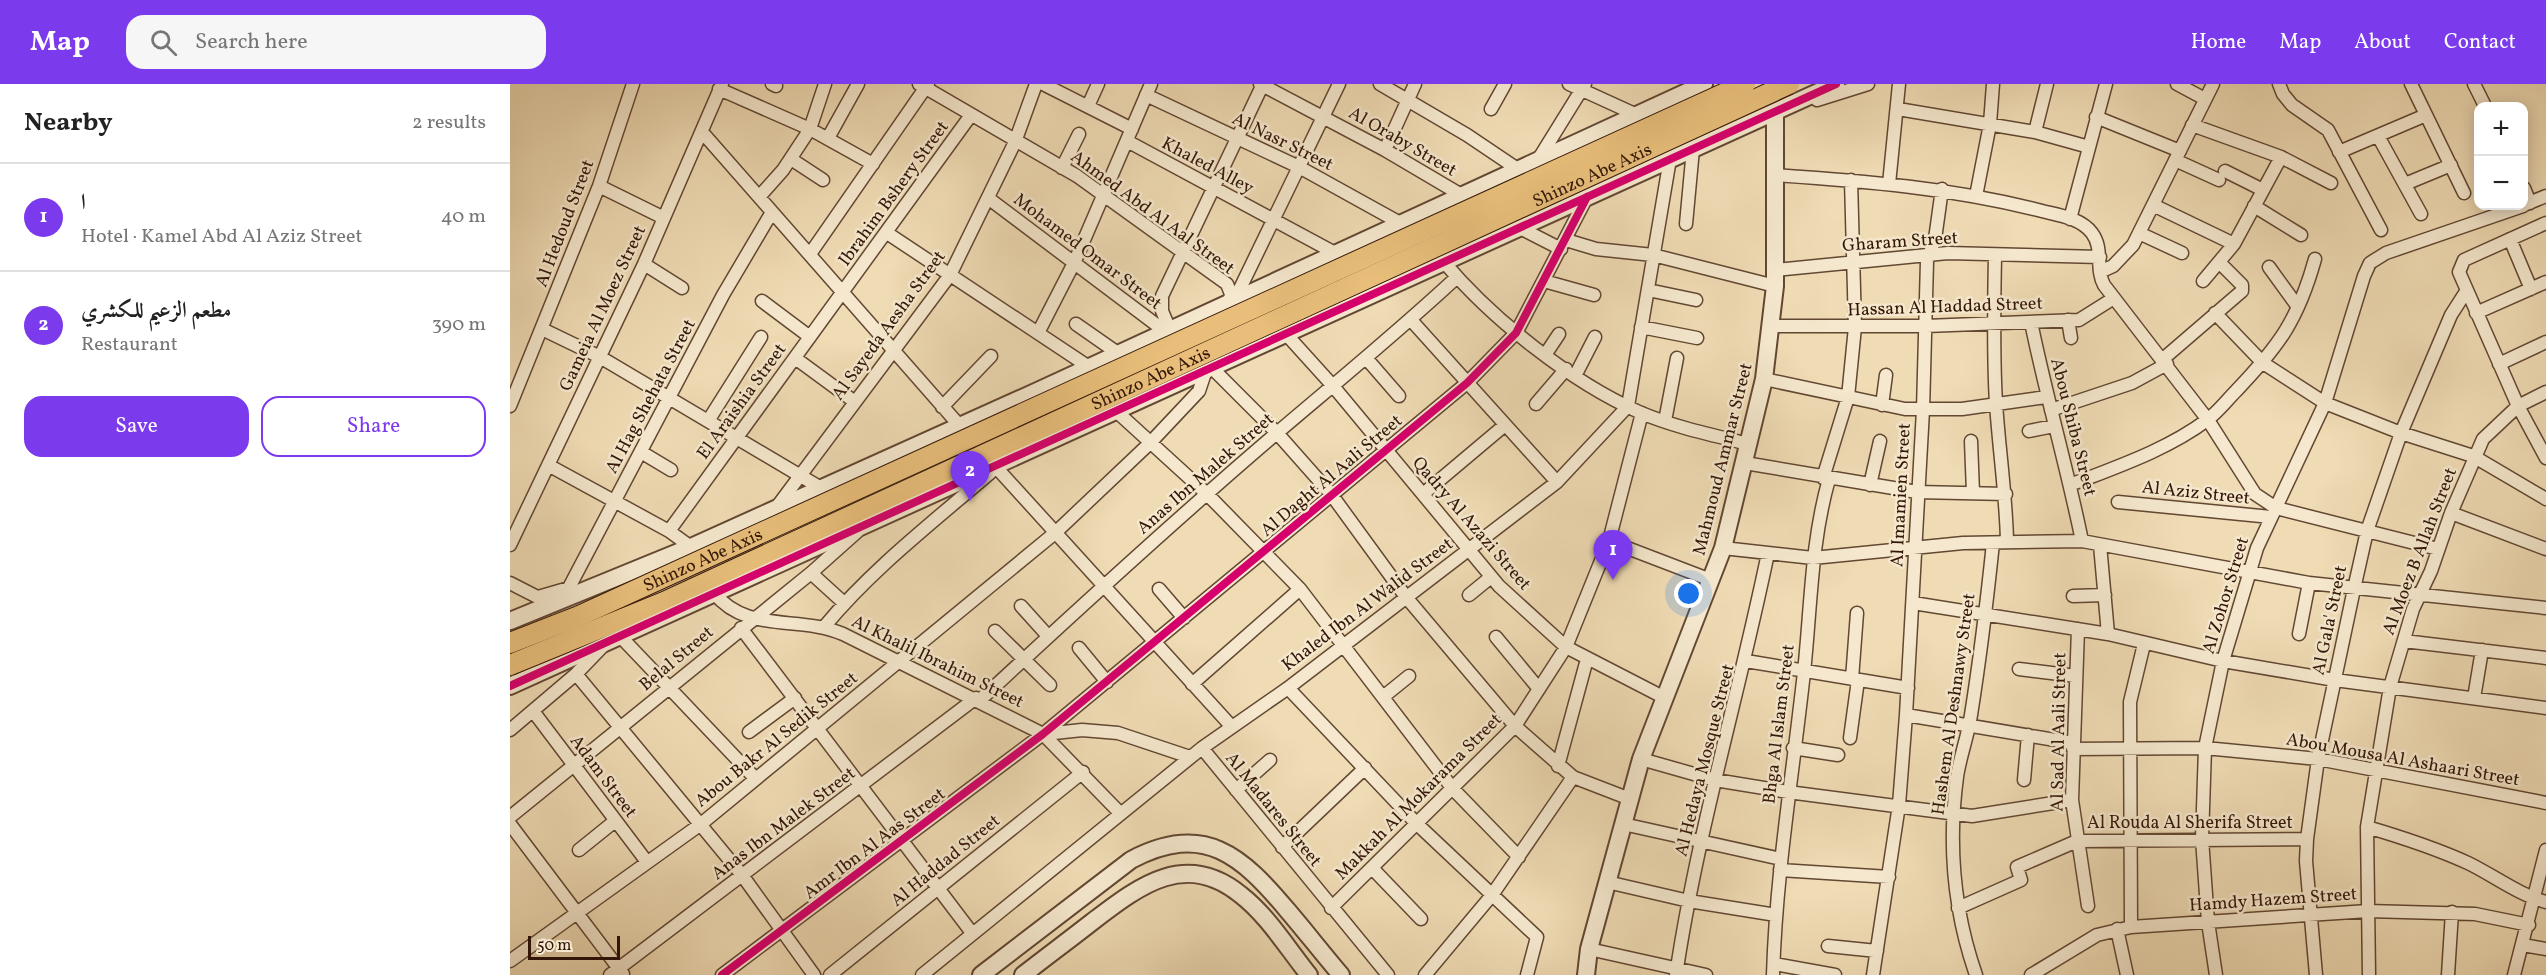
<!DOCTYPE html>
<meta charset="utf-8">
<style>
body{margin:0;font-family:Vollkorn,Amiri,serif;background:#f6f6f6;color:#222}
.controls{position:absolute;right:18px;top:18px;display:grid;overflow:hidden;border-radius:12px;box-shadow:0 3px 15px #0003}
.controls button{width:54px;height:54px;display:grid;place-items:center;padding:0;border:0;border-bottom:2px solid #e0e0e0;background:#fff;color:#222;font:30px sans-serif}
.scale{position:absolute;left:18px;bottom:15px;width:92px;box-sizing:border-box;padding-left:6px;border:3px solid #331607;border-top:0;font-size:16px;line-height:21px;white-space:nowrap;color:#331607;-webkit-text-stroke:4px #f5e8ce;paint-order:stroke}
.you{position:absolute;left:1179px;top:510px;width:21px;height:21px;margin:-15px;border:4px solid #fff;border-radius:50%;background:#1a73e8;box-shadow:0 0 0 9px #1a73e833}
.badge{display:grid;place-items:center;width:39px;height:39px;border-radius:50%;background:#7c3aed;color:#fff;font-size:20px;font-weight:700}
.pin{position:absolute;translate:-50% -50px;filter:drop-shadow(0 2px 3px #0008)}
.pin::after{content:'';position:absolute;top:32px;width:21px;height:18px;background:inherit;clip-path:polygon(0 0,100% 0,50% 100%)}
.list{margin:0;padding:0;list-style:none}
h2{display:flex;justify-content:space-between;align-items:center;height:78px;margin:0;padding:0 24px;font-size:26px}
h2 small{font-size:20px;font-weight:400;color:#767676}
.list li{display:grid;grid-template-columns:39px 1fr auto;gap:18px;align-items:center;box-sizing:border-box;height:108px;padding:0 24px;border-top:2px solid #e0e0e0}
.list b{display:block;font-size:22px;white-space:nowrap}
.list p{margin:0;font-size:20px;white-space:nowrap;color:#767676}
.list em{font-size:20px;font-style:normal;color:#767676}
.actions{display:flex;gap:12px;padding:18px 24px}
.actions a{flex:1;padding:14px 0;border:2px solid #7c3aed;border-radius:18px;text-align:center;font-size:21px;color:#7c3aed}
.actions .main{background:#7c3aed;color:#fff}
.icon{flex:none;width:33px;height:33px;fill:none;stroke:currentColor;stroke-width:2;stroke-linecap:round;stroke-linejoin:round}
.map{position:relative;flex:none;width:2036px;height:891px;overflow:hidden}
header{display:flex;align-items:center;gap:36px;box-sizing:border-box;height:84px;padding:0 30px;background:#7c3aed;color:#fff}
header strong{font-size:28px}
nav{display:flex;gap:33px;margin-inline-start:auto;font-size:21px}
.search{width:420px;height:54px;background:#f6f6f6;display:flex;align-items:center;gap:15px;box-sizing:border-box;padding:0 21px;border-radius:18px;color:#767676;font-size:22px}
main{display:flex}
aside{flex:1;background:#fff}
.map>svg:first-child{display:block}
</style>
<header>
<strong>Map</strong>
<div class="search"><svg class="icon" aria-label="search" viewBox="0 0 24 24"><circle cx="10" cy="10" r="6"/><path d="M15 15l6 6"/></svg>Search here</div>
<nav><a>Home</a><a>Map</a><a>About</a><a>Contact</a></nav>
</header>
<main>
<aside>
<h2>Nearby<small>2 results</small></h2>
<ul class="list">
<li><span class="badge">1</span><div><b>ا</b><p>Hotel · Kamel Abd Al Aziz Street</p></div><em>40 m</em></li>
<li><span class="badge">2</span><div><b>مطعم الزعيم للكشري</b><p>Restaurant</p></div><em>390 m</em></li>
</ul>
<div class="actions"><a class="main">Save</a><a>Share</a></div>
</aside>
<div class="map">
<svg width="2036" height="891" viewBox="0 0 2036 891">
<rect width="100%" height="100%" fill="#efdbb4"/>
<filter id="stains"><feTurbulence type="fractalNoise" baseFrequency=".00333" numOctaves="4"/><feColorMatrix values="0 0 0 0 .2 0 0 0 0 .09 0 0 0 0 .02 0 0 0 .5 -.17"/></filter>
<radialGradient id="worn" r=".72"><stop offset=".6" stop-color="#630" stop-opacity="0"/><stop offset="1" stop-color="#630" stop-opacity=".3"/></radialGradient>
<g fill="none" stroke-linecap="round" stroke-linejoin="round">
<defs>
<path id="minor" d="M 262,0 L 266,2
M 409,0 L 567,92 L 717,200 L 721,210 L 719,220
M 533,0 L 622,45
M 750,0 L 875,66 L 953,112
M 870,0 L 957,51 L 1009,86
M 1059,0 L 1127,31
M 1667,0 L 1695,15
M 1769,0 L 1773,10 L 1782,21 L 1818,46 L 1871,146
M 1901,0 L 1954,109
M 1964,0 L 1975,22
M 209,5 L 300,45 L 363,80
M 636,11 L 789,83 L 892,140
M 1307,16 L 1358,0
M 578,22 L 588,0
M 981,25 L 995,0
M 1388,25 L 1525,48 L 1579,63
M 1586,33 L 1670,67
M 1682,41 L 1771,73 L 1821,99
M 192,48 L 449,341
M 1525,48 L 1537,0
M 1868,52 L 1911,130
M 318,54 L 348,0
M 617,57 L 827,170
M 875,66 L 905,0
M 1829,68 L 1916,31
M 281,75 L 313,96
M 1028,76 L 1075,0
M 1665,76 L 1709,96
M 552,84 L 569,50
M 1715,87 L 1753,106
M 1265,91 C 1354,97 1441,104 1528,126 C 1546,131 1570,133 1582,149 C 1594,165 1585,185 1594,201 L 1698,336 L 1745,410 L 1766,424 L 1928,465
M 1379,100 L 1389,0
M 1895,100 L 1941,81
M 89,102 L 154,134
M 2014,104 L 2020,119
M 1466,112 L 1480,40 L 1483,0
M 249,113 L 273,86 L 300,45 L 315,0
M 478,114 L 656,248
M 1643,121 L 1724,160
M 2014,121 L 2036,112
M 1744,122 L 1791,151
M 1560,135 L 1596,0
M 2036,139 L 1954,176 L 1949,188 L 2008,322 L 2036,374
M 1176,140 L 1183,65
M 1010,144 L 1051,165
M 377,149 L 579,283
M 1629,149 L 1672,169
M 2000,155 L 2021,205
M 1056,156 L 1086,165 L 1143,171 L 1265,202
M 300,170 L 418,0
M 1485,172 C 1484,221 1483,270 1486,319 C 1489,365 1496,411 1497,457
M 934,178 C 982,235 1061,298 1129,328 C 1164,343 1202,351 1239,360
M 134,180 L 172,204
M 1759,183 L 1788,223
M 1265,186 L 1438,169 L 1590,173
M 1590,188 L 1603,182 L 1623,161 L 1703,0
M 1034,197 L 1084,211
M 1693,197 L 1724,160 L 1771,73
M 1138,206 L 1186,216
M 252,217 L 300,253
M 724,217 L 829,0
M 1705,229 L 1753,279 L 1815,319 L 1891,349 L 1963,372 L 2036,415
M 1966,229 L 2036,198
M 901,236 L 1047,398
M 1558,236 L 1561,254
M 1521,238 C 1536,312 1557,383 1572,457
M 566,240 L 609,270
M 1261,242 L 1416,242 L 1569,236 L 1604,214
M 1131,243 L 1187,254
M 32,245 L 90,273 L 311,404
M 660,246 L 652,227 L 652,212 L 753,0
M 528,249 L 565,177 L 641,0
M 776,250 L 823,302 L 989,502 L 1056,563 L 1153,613
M 1035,271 L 1049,250
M 285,274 L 345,318
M 856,274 L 889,312
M 1653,275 L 1732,207 L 1732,201 L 1710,179
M 1989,280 L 2036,258
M 702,284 L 767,349 L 821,410 L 896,513 L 1005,642 L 1063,693 L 1120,715
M 1066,290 L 1085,253
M 1254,295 L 1395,325 L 1452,325 L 1536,313
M 1026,320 L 1056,285
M 1372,321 L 1376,291
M 0,322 L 89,102 L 123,0
M 432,323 L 481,272
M 1541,326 L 1622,299 L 1657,280
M 606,327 L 697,410 L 790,505 L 943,705 L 1009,773
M 198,337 L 251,253
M 1155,337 L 1167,274
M 1519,347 L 1544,342
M 1461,357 L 1463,409
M 131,368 L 161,386
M 1235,379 L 1407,408 L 1496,410
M 38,381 L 159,447 L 181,463
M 485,382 L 722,643
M 1313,394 L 1338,313 L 1345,243 L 1341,96
M 1360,401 L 1370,357
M 1560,401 C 1606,383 1657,366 1697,336 C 1708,328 1717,316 1726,307 C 1769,262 1788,236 1805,175
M 913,410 L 995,341
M 1608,418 L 1761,433
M 266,424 L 440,191 L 505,58 L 526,0
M 1941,429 L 2036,465
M 159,447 L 461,31
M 1099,457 L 1201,496
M 0,461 L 134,180 L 212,0
M 1590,461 L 1598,550
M 1213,464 L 1303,474 L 1453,459 L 1572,457 L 1799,499 L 2036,524
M 301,489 L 334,519
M 0,499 L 41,520
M 649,505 L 674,534
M 204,509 C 237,550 289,531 333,550 L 533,650 L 610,729
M 959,511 L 981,493
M 1563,512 L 1595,511
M 28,513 L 59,504
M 53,515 L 213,211 L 262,128
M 1403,519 L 1598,550 L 1713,577 L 1825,596 L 2036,624
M 511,522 L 538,552
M 314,543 C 362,485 423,438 480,389
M 231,544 L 462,849
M 1568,545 L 1562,716 L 1578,822
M 485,547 L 540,601
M 1789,550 L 1799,499
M 110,552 L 244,693
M 986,553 L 1029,605
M 1894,557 L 2036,574
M 569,564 L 597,598
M 1236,577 L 1398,604
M 1509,585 L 1566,592
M 66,590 L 232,791 L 304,891
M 1342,595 L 1347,529
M 682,600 L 790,505
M 778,604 L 907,740 L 1027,853 L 1017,891
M 873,613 L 899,592
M 1964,614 L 1972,566
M 470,616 C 568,525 666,435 768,348 C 828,297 889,247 947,193
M 23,627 L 137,778
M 1396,631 L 1563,659
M 0,646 L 66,590 L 93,562
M 239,648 L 285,614
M 535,650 L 572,646 L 608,649 L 680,673
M 1340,654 L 1348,596
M 692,664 L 878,891
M 1283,664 L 1328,671
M 1563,665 L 1695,664 L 1808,675 L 2036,719
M 1131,675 L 1205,696 L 1278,708 L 1462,732 L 1562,716
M 1048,682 L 1077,575
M 1514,696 L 1518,651
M 726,706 L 760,676
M 0,733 L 301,489 L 347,448
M 0,740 L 113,890
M 1113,740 L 1271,775
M 1857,743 C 1891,753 1925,764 1958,779 C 1983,791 2009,811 2036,818
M 772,763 L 855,684
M 69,766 L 105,737
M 862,784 L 911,835
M 1270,786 L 1379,793
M 1097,798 L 1179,817 L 1266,831
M 821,824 L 1005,642 L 1056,563 L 1099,457 L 1132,329
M 1448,824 L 1511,796 L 1507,783 L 1567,757 L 1797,755
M 1621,843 L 1620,618 L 1634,560
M 1607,845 L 1617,891
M 2013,861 L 2036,865
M 1318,862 L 1367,867
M 1079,865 L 1196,891
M 0,877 L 191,740 L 545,449 L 640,359 L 689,307 L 696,286
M 1264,880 L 1325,891
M 100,891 L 466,614
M 212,891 L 533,650 L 957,299 L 1006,249 L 1077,113
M 320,891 L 573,688
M 412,891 L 692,664 L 778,604 L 1047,398 L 1118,322 L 1160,75
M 915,891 L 982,811 L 1063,693
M 1166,891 C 1187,749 1229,610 1258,469
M 1263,891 C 1266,789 1283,689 1294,588 C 1301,523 1301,458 1319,395
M 1363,891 L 1389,721 L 1396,631 L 1413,326 L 1417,177 L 1425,155 L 1432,105
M 1466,891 C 1444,828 1438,760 1447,693 C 1450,672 1458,652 1461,631 C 1470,574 1477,517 1483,459
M 1521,891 L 1587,851 L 1621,843 L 1858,827 L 1965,830 L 2019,841
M 1706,891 L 1698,838 L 1692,755 L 1695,664 L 1713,577 L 1747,464 L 1815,319 L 1854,192 L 1860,179 L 1876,169 L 2013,122
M 1806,891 L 1796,777 L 1797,755 L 1808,675 L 1844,505 L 1857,447 L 1891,349 L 1941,231 L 1957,206
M 1859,891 L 1857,743 L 1880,603 L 1903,525 L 1921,487 L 1941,429 L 1973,355 L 2008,322 L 2036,308
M 1938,891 L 1942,828
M 2004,891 L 2036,766"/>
<path id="tertiary" d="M 0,537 L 181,463 L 523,309 L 1194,0
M 0,602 L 1326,0
M 471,891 L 621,776 C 694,737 732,772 778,827 C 796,848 813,870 831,891
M 513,891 C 536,873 559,856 582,838 C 628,803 675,765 731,811 C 758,832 778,865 799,891
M 1076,891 L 1079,865 L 1131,675 L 1213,464 L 1254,295 L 1265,202 L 1265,28"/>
</defs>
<use href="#minor" stroke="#624732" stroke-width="15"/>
<use href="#tertiary" stroke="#624732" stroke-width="20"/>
<use href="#minor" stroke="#f5e8ce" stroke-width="12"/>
<use href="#tertiary" stroke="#f5e8ce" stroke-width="16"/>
<defs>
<g id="primary-bridge">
<path id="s1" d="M 0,559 L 69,532 L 1235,0"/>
<path id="s2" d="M 0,581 L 154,518 L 1279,0"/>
</g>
</defs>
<use href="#primary-bridge" stroke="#331607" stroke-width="22" stroke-linecap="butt"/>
<use href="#primary-bridge" stroke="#e8be7a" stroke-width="20"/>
<defs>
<path id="cycleway" d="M 0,602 L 1326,0
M 212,891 L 533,650 L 957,299 L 1006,249 L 1077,113"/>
</defs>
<use href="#cycleway" stroke="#f5e8ce" stroke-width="11"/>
<use href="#cycleway" stroke="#d6006c" stroke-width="8"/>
</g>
<g text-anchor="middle" stroke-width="5" stroke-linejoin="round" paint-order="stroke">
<g font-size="18" fill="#331607" stroke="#f5e8ce">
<text transform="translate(773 57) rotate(26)" y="6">Al Nasr Street</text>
<text transform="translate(893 57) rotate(30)" y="6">Al Oraby Street</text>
<text transform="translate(698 81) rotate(28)" y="6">Khaled Alley</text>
<text dy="6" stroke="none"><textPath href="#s2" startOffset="1188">Shinzo Abe Axis</textPath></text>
<text transform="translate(383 109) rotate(-54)" y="6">Ibrahim Bshery Street</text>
<text transform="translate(643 128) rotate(36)" y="6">Ahmed Abd Al Aal Street</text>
<text transform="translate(54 139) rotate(-69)" y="6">Al Hedoud Street</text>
<text transform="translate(1390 157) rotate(-4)" y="6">Gharam Street</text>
<text transform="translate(578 167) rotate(37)" y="6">Mohamed Omar Street</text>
<text transform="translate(1435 222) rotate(-2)" y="6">Hassan Al Haddad Street</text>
<text transform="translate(92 224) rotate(-65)" y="6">Gameia Al Moez Street</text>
<text transform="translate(378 241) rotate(-54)" y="6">Al Sayeda Aesha Street</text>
<text dy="6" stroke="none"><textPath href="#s2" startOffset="702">Shinzo Abe Axis</textPath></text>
<text transform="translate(140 312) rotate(-62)" y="6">Al Hag Shehata Street</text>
<text transform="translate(231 317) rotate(-54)" y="6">El Araishia Street</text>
<text transform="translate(1564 343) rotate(76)" y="6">Abou Shiba Street</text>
<text transform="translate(1212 375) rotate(-76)" y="6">Mahmoud Ammar Street</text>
<text transform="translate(695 389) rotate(-41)" y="6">Anas Ibn Malek Street</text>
<text transform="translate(821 391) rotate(-40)" y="6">Al Daght Al Aali Street</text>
<text transform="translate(1686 408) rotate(6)" y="6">Al Aziz Street</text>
<text transform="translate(1390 411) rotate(-87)" y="6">Al Imamien Street</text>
<text transform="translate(962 439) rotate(49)" y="6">Qadry Al Azazi Street</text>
<text transform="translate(1909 467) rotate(-69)" y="6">Al Moez B Allah Street</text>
<text dy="6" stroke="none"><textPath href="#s1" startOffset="210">Shinzo Abe Axis</textPath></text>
<text transform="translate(1715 511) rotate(-73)" y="6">Al Zohor Street</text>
<text transform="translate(857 520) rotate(-37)" y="6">Khaled Ibn Al Walid Street</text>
<text transform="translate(1819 536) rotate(-78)" y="6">Al Gala' Street</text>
<text transform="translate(166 574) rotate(-40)" y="6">Belal Street</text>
<text transform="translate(428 577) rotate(26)" y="6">Al Khalil Ibrahim Street</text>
<text transform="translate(1443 620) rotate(-82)" y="6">Hashem Al Deshnawy Street</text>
<text transform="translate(1268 640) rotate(-83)" y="6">Bhga Al Islam Street</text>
<text transform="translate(1548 648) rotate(-89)" y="6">Al Sad Al Aali Street</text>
<text transform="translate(266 655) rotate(-39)" y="6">Abou Bakr Al Sedik Street</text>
<text transform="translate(1893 675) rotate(10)" y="6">Abou Mousa Al Ashaari Street</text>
<text transform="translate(1194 676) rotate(-76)" y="6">Al Hedaya Mosque Street</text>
<text transform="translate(94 692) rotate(53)" y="6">Adam Street</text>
<text transform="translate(908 712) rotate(-45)" y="6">Makkah Al Mokarama Street</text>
<text transform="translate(764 725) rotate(51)" y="6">Al Madares Street</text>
<text x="1680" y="744">Al Rouda Al Sherifa Street</text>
<text transform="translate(273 739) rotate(-37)" y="6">Anas Ibn Malek Street</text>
<text transform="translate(364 759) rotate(-37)" y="6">Amr Ibn Al Aas Street</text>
<text transform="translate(435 776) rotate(-39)" y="6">Al Haddad Street</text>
<text transform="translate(1763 815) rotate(-4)" y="6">Hamdy Hazem Street</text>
</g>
</g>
<rect width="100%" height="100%" filter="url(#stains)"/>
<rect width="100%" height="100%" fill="url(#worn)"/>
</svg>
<div class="controls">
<button>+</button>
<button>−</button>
</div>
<div class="scale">50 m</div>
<div class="you"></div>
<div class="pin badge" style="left:1103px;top:496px">1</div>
<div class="pin badge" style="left:460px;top:417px">2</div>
</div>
</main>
